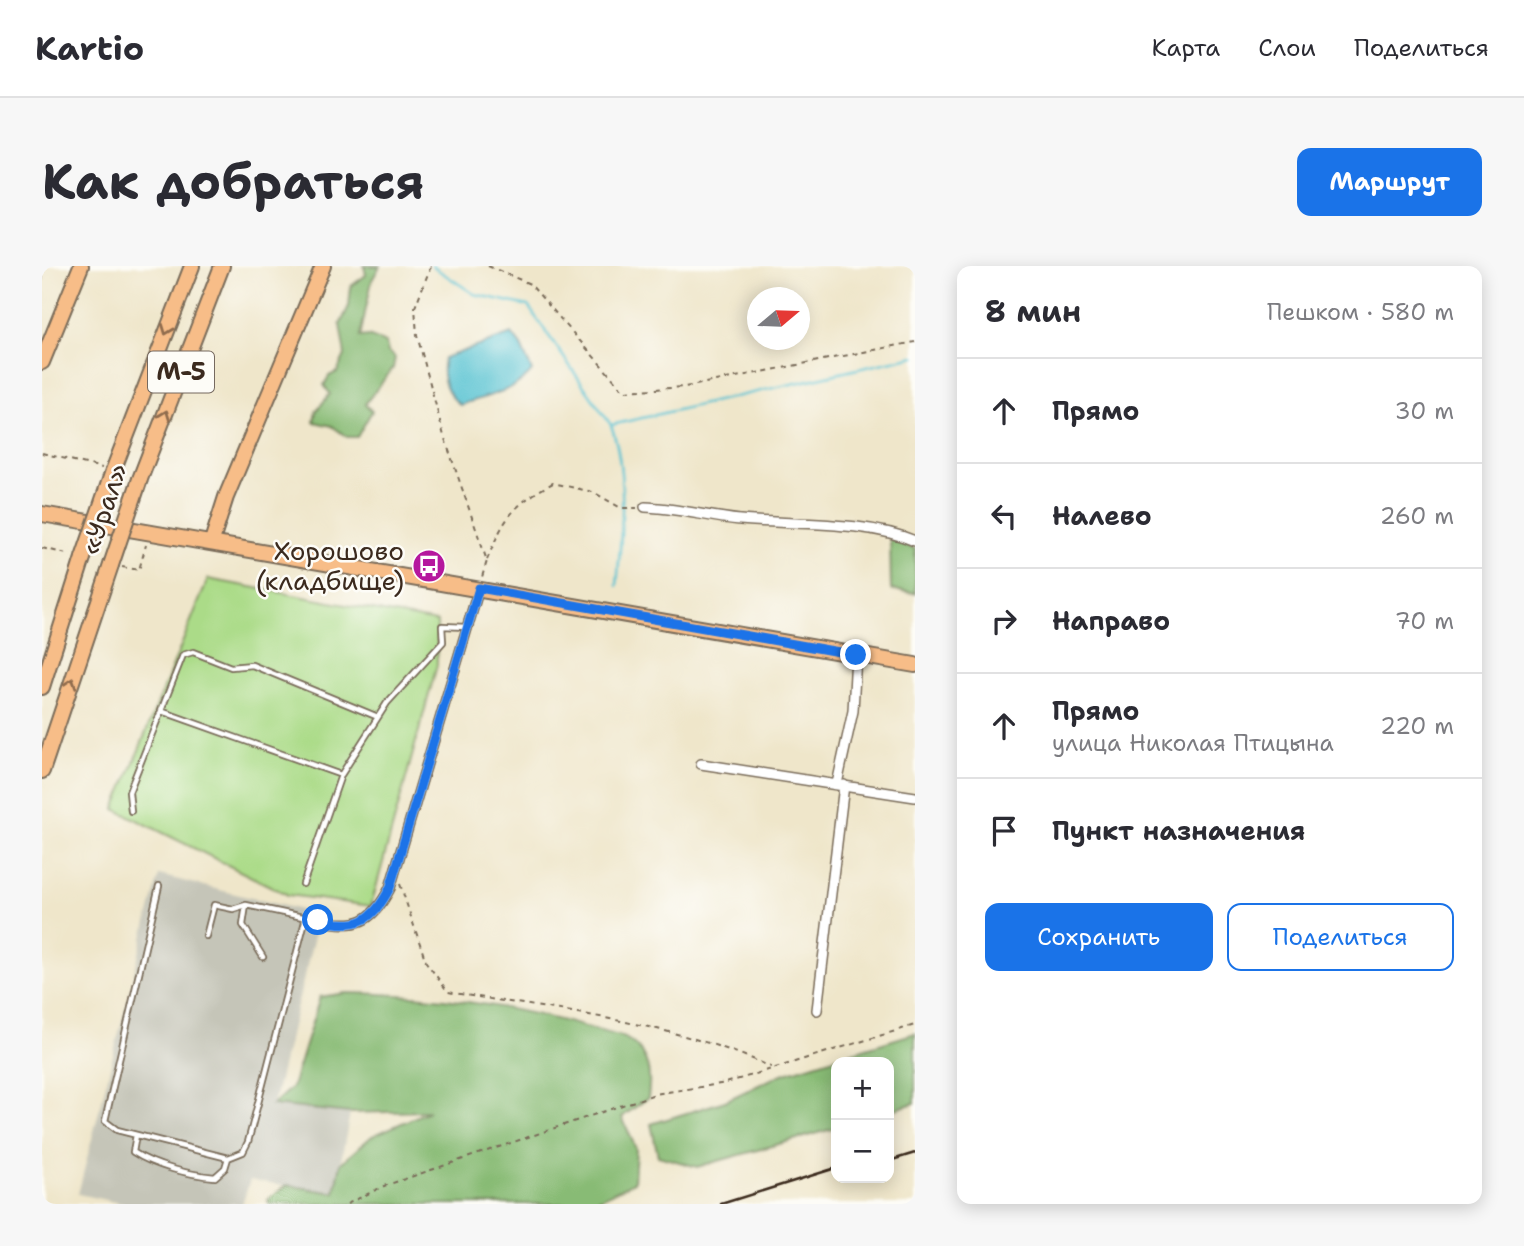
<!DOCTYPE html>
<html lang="ru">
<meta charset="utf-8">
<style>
body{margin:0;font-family:"Shantell Sans",sans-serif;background:#f7f7f7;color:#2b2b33}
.controls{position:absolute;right:21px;bottom:21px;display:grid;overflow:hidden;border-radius:14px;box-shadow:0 4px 18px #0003}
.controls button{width:63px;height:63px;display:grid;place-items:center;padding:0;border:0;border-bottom:2px solid #e1e1e2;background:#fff;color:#2b2b33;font:35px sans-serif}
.compass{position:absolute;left:705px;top:21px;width:63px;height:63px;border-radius:50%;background:#fff;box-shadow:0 4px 18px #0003;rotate:71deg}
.stop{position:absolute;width:21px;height:21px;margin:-16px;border:5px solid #1a73e8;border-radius:50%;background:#fff}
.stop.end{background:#1a73e8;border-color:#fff;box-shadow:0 2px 7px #0008}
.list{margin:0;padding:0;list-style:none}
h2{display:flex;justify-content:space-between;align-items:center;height:91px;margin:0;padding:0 28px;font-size:30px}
h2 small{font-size:23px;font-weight:400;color:#7c7c81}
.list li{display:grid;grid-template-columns:46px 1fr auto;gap:21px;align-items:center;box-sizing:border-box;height:105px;padding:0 28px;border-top:2px solid #e1e1e2}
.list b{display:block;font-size:26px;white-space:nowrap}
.list p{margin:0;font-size:23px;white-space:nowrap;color:#7c7c81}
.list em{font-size:23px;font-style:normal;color:#7c7c81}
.actions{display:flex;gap:14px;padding:21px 28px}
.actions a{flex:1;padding:16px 0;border:2px solid #1a73e8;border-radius:14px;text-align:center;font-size:24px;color:#1a73e8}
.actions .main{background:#1a73e8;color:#fff}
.icon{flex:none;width:38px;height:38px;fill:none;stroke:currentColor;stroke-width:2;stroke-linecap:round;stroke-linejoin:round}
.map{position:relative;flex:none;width:873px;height:938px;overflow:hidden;border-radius:14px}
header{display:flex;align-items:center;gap:42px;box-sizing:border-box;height:98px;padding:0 35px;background:#fff;border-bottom:2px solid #e1e1e2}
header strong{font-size:33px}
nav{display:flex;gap:38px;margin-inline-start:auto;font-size:24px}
.intro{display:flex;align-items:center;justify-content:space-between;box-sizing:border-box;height:168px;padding:0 42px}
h1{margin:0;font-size:49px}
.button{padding:18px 32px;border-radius:14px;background:#1a73e8;color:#fff;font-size:24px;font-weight:700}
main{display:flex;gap:42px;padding:0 42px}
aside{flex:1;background:#fff;border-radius:14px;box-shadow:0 4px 18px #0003}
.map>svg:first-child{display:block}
</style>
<header>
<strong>Kartio</strong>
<nav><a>Карта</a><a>Слои</a><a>Поделиться</a></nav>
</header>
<div class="intro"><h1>Как добраться</h1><a class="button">Маршрут</a></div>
<main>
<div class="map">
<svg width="873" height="938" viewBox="0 0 873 938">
<rect width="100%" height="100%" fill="#fdfcf7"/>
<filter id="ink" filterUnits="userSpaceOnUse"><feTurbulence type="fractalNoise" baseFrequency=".0143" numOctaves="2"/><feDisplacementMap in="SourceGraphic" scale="14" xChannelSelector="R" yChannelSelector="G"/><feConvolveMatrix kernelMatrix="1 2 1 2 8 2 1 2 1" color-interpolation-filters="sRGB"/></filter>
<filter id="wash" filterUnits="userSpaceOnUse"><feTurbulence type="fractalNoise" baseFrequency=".00686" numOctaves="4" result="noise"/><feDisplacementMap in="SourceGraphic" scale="28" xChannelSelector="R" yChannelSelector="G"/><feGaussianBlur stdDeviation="1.57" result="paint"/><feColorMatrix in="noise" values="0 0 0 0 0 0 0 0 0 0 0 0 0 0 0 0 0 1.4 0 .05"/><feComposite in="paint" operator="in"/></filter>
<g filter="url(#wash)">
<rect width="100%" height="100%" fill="#efe6ca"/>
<path fill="#c5c5b8" d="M 117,609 L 275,648 L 276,654 L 231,838 L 308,847 L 293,927 L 208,914 L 200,938 L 82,938 L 36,928 Z"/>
<path fill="#abdb88" stroke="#738253" stroke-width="2" d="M 166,313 L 395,356 L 395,399 L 329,640 L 246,629 L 73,543 Z"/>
<path fill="#88bb74" stroke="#627249" stroke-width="2" d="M 322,0 L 338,0 L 330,14 L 318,71 L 326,70 L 344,77 L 346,86 L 353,92 L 351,102 L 323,138 L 330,145 L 315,171 L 305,171 L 290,160 L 272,156 L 274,145 L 288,128 L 282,119 L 287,110 L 295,106 L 303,89 L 298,59 L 307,40 L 309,20 L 324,9 Z
M 848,273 L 873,283 L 873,327 L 849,324 Z
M 304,727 C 387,728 466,738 547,762 C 559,766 578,768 588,775 C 608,789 609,810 606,832 L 580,851 L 594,883 L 592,916 L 547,938 L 227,938 L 226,933 L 245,919 L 293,927 L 299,897 L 330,870 L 387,845 L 308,847 L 230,839 L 250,821 L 278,731 Z
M 873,767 L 873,837 L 847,845 L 847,796 L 794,796 L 794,862 L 655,901 L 616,890 L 609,858 L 683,835 L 740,808 Z"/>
<path fill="#57c2d2" stroke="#497678" stroke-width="2" d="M 470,68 L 479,80 L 490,105 C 475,125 441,131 418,139 C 403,126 398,111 402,92 Z"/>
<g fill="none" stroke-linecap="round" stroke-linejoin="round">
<path stroke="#57c2d2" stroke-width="2.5" d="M 390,0 L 432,28 L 486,40 L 569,159 C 587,209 579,268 575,320
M 569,159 L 873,90"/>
</g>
</g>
<g filter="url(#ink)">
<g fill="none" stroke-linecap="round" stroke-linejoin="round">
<defs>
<path id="service" d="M 299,509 L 119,445 L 141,389 L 151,386 L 189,401 L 210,399 L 336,451
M 89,545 L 87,526 L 119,445
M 261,618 L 299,509 L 345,437 L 401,376 L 400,360 L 425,361
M 117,620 L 63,855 L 75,864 L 186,892 L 201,886 L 206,876 L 264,651
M 164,670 L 172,639 L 191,643 L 204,639
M 221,691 L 201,659 L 204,639 L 275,654
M 94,869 L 91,886 C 112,900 148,909 173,911 L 183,902 L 186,892"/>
<path id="minor" d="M 603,241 C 636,242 666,251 698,254 C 754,259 822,254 873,275
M 659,498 L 873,531
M 795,518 L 811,445 L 814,389
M 276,654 C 315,663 330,657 348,622 L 437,322
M 775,744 L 802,519"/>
<path id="primary" d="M 0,96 L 39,0
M 0,248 L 873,399
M 170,275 L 184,231 L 281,0"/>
<path id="trunk" d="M 71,205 L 150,0
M 98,213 L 180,0
M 0,421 L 41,292
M 0,505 L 69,299"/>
</defs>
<use href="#service" stroke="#7a6c5a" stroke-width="8"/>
<use href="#minor" stroke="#7a6c5a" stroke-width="12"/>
<use href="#primary" stroke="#7a6c5a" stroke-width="18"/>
<use href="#trunk" stroke="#7a6c5a" stroke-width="18"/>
<path stroke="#7a6c5a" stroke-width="2" stroke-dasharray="5 5" stroke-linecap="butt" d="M 389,0 L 373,41 L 375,69 L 402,170 L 445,295 L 440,311
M 446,0 L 488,18 L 582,125 L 643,121 L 873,76
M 0,15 L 3,0
M 0,187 L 60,202
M 0,282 L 29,289
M 445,294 C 462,252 471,238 511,217 L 551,226 L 579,242 L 595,242
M 80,301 L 97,304 L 104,279
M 358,618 L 384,696 L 406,726 C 515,745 628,755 729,801
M 305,938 L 342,920 L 613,828 L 684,817 L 873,759"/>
<use href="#service" stroke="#fff" stroke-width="4.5"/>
<use href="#minor" stroke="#fff" stroke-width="9"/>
<use href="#primary" stroke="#f7bd88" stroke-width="14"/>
<use href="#trunk" stroke="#f7bd88" stroke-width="14"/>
<path stroke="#3b2a1e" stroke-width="2.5" d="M 847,895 L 873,887
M 679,938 L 794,902"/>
<defs>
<path id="trunk-bridge" d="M 41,292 L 71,205
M 69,299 L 98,213"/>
</defs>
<use href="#trunk-bridge" stroke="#7a6c5a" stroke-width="18" stroke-linecap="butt"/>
<use href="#trunk-bridge" stroke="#f7bd88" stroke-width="14"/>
</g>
<defs><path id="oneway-chevron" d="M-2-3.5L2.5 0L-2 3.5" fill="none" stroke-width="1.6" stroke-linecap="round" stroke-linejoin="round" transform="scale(1.75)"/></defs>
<g stroke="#906c4e">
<use href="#oneway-chevron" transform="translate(125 64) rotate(111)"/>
<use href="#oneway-chevron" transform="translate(123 149) rotate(-69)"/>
<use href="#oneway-chevron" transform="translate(29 417) rotate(-72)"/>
</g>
</g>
<g fill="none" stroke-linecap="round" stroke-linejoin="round" filter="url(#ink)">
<path stroke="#1a73e8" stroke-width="9" d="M 276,654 C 315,663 330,657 348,622 L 437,322 L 814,389"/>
</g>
<defs>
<symbol id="bus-disc" viewBox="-11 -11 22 22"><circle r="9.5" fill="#b5179e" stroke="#fdfcf7"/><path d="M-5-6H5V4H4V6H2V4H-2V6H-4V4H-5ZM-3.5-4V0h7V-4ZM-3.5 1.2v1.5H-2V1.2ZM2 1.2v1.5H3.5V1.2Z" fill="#fff"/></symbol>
</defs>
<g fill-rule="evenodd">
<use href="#bus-disc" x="368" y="281" width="38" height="38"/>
</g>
<g text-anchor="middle" stroke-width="5" stroke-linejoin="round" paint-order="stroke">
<rect fill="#fdfcf7" stroke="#75695f" stroke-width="2" x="106" y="85.5" width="66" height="41" rx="5"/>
<g font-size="24" font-weight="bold" fill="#3b2a1e">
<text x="139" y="114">М-5</text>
</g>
<g font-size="26" fill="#3b2a1e" stroke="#fdfcf7">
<text transform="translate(62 243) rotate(-71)" y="9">«Урал»</text>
</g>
<g font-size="26" fill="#3b2a1e" stroke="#fdfcf7" text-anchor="end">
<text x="362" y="294">Хорошово<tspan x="362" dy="30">(кладбище)</tspan></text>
</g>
</g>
</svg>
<div class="controls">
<button>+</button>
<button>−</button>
</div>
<svg class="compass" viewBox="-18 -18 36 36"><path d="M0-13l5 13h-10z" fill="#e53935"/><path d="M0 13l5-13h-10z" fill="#7c7c81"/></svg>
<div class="stop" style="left:276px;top:654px"></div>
<div class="stop end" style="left:814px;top:389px"></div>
</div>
<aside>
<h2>8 мин<small>Пешком · 580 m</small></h2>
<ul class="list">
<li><svg class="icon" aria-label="ahead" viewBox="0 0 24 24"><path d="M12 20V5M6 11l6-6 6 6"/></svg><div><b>Прямо</b></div><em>30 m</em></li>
<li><svg class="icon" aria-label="left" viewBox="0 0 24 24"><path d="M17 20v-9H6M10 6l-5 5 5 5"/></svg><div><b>Налево</b></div><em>260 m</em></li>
<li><svg class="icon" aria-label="right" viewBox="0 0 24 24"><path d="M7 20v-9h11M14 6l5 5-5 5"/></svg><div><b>Направо</b></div><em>70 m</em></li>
<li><svg class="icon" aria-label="ahead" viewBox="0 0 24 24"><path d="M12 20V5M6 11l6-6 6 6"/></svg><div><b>Прямо</b><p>улица Николая Птицына</p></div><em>220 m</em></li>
<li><svg class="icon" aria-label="arrive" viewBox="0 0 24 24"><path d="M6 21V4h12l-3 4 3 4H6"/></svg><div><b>Пункт назначения</b></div></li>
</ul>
<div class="actions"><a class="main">Сохранить</a><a>Поделиться</a></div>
</aside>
</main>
